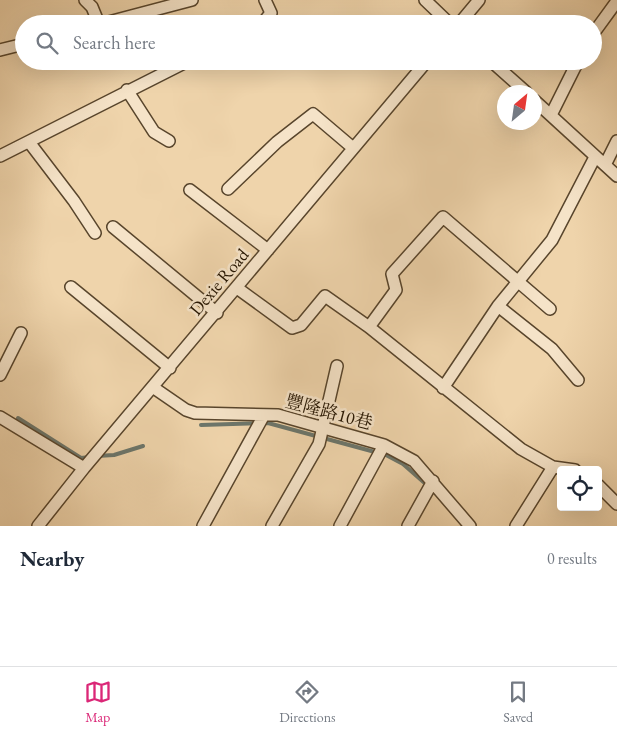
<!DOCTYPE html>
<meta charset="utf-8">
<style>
body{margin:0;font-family:"EB Garamond","Noto Serif TC",serif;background:#f6f6f7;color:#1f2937}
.controls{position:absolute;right:15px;bottom:15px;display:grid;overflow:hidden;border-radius:5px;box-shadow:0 5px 20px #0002}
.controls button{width:45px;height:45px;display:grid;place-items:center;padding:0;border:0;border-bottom:1px solid #e0e1e3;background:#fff;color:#1f2937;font:25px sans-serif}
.compass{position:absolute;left:497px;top:85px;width:45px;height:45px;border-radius:50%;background:#fff;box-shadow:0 5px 20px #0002;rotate:29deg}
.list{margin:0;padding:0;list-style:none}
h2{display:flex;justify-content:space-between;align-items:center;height:65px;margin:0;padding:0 20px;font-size:21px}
h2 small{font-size:16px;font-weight:400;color:#747a83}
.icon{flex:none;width:28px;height:28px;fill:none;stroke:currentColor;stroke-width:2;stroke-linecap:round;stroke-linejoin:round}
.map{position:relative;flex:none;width:617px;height:526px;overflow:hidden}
.search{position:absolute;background:#fff;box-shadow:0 5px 20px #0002;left:15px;right:15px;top:15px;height:55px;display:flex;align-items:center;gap:12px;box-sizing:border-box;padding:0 18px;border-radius:28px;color:#747a83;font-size:19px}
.sheet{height:140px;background:#fff}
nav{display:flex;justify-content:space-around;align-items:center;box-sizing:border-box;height:70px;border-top:1px solid #e0e1e3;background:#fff;font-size:14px;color:#747a83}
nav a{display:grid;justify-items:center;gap:2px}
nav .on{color:#db2777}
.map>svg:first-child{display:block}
</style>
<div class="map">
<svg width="617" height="526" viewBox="0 0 617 526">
<rect width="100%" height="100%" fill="#efd4ab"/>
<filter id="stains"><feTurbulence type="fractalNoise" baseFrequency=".004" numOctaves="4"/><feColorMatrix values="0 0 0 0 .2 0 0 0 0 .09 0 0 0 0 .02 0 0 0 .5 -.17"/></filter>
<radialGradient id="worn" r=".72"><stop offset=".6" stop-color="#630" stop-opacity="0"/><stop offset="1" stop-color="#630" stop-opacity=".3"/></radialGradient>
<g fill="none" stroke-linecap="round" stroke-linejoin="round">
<path stroke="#6c766b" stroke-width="4" d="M 18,418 L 81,458 L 90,457
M 201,425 L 268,423 L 386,455 L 403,464 L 428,486
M 97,456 L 114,455 L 143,446"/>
<defs>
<path id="minor" d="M 85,0 L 92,7 L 99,24
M 425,0 L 450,24
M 101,24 L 192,0
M 262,24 L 271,13 L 265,0
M 459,24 L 479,0
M 593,34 L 617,1
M 0,50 L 24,44
M 491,61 L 526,92
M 127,90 L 154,132 L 169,141
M 534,100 L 617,176
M 551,115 L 578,61
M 29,142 L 74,201 L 95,233
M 0,156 L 188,61
M 605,165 L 617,141
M 228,189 L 277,142 L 313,114 L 353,148
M 190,190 L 268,250
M 113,227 L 217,313
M 71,287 L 170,368
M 237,288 L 292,328 L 301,325 L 325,296 L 369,327 L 521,449 L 553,467 L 575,470
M 498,306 L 552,349 L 578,380
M 369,327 L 396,290 L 392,274 L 443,217 L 550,309
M 0,375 L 21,333
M 154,388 L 186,410 L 195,413 L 278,415 L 384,445 L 414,461 L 470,526
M 443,388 L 498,306 L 552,240 L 595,157
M 0,417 L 84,468
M 598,485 L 617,504
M 38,526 L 84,468 L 427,61
M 203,526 L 264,415
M 272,526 L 319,444 L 337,366
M 340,526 L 384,445
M 408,526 L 433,481
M 516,526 L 553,467"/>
</defs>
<use href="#minor" stroke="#58452c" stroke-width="14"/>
<use href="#minor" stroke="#f5e3c8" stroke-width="11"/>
</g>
<g text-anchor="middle" stroke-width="5" stroke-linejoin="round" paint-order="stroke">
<g font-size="18" fill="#251501" stroke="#f5e3c8">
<text transform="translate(219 282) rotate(-50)" y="6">Dexie Road</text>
<text transform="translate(329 412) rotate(15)" y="6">豐隆路10巷</text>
</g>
</g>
<rect width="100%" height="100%" filter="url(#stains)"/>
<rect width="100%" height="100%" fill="url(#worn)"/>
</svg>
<div class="controls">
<button><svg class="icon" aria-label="locate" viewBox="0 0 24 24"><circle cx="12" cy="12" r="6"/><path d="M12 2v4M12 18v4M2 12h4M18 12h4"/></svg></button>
</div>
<svg class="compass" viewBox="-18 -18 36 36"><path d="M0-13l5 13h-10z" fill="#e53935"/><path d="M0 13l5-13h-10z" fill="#747a83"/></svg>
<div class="search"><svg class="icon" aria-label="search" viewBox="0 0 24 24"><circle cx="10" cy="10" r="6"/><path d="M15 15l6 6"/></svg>Search here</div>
</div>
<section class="sheet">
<h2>Nearby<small>0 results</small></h2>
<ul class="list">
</ul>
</section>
<nav>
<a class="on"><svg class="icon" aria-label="map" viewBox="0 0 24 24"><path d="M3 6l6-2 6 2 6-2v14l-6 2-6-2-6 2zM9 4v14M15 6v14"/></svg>Map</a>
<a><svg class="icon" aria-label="directions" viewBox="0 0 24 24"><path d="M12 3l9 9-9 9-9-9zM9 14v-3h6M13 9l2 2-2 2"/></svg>Directions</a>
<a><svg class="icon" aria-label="saved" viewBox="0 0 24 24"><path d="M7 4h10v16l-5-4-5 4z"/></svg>Saved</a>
</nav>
